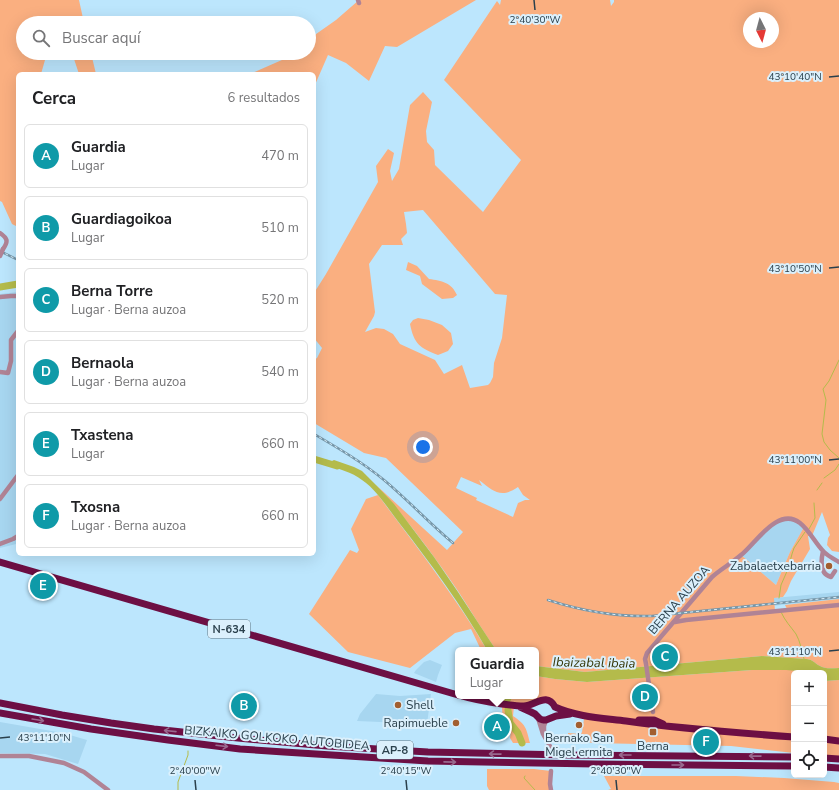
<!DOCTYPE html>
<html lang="es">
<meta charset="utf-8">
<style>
body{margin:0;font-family:"Nunito Sans",sans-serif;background:#f6f6f6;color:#202124}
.controls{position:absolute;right:12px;bottom:12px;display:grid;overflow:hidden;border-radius:6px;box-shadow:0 4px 16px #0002}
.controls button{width:36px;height:36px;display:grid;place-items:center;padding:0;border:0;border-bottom:1px solid #e0e0e0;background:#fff;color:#202124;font:20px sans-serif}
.compass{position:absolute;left:743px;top:12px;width:36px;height:36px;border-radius:50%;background:#fff;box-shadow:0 4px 16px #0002;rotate:174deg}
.you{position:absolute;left:423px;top:447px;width:14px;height:14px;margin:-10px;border:3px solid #fff;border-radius:50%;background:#1a73e8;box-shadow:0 0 0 6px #1a73e833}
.badge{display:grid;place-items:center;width:26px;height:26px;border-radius:50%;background:#a25e2f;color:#fff;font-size:13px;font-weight:700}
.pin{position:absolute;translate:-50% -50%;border:2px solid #fff;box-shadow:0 1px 4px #0006}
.popup{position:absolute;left:455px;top:647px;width:84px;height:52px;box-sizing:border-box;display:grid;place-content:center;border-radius:6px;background:#fff;filter:drop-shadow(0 1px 3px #0005);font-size:13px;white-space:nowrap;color:#757577}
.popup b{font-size:15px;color:#202124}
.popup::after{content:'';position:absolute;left:50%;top:100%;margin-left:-8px;border:8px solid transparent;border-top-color:#fff}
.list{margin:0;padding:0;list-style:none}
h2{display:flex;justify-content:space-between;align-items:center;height:52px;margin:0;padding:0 16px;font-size:17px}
h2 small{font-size:13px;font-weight:400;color:#757577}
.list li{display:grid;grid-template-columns:26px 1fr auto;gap:12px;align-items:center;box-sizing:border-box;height:64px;margin:0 8px 8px;padding:0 8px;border:1px solid #e0e0e0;border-radius:6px}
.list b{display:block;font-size:15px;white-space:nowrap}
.list p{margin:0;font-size:13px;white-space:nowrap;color:#757577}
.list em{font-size:13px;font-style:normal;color:#757577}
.icon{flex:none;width:22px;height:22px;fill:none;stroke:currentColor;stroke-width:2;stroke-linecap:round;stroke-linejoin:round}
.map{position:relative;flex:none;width:839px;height:790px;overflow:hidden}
.search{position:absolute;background:#fff;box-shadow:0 4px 16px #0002;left:16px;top:16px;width:300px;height:44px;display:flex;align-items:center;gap:10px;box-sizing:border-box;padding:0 14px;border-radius:22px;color:#757577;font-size:15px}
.panel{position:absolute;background:#fff;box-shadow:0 4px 16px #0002;left:16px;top:72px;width:300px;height:484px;border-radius:6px}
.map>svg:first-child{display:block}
</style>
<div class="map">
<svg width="839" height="790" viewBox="0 0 839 790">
<rect width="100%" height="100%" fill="#bce6fd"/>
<path fill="#a7d6f0" d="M 18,292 L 18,545 L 16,544 L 0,548 L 0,294 Z
M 789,519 L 804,527 L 790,552 L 776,585 L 741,555 L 776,521 Z
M 839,592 L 839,599 L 703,613 L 774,598 Z
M 430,660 L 442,665 L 438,675 L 436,682 L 414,673 L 416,670 L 424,662 Z
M 376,694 L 400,696 L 431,694 L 427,724 L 357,721 L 360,714 Z
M 0,722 L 63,733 L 87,740 L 78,764 L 45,754 L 0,753 Z"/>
<path fill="#faaf80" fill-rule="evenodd" d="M 0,0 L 79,0 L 84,23 L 23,23 L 23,53 L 47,53 L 41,74 L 18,74 L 18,112 L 17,113 L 18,114 L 18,227 L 12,224 L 2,202 L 0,201 Z
M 359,0 L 476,0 L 397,47 L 385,46 L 369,81 L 346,63 L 328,55 L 314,87 L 314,74 L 250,74 L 291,56 L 294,53 L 309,53 L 309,39 L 336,20 Z
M 501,0 L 610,0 L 611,6 L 614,2 L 614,0 L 839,0 L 839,552 L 832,551 L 827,545 L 828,538 L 830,535 L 822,512 L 812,536 L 808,536 L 810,549 L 791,581 L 787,591 L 783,597 L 774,598 L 775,611 L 787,609 L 785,605 L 839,599 L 839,668 C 833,668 827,669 822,667 C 815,664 814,660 807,659 L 762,656 L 585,672 L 536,666 L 536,650 L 496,650 C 483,631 471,611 458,591 C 433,554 406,518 376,485 L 447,550 L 463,532 L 386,458 L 364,453 L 314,423 L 314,360 L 317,358 L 322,348 L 314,338 L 314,293 L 326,274 L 378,182 L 376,166 L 388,149 L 394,153 L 390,171 L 392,181 L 399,169 L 410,105 L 423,92 L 432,102 L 426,131 L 427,142 L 434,150 L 435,165 L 483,212 L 521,160 L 444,80 L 497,1 L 500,5 ZM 749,18 L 773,18 L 773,42 L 749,42 ZM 423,210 L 495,294 L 507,295 L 502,338 L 494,363 L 493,377 L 490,383 L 488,385 L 470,388 L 462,365 L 444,374 L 435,360 L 400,344 L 393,334 L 384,329 L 376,328 L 365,332 L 374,316 L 375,312 L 369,264 L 382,245 L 403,245 L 401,239 L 407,233 L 406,224 L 404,212 ZM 461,477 L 482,486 L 479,480 C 493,491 501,499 518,487 L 523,495 L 530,500 L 525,500 L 518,503 L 513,517 L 476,500 L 477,498 L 456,488 ZM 776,521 L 797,521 L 804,527 L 790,552 L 776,585 L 741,555 Z
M 72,53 L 91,53 L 96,74 L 79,74 Z
M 408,262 L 417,266 L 429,279 C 442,281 451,282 457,295 L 453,298 L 442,299 L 422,284 L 420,276 L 406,270 Z
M 418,318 L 429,320 L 442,325 L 451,333 L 453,344 L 448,351 L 438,355 C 420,348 414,344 410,324 L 413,320 Z
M 378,495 C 416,546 455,596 487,650 L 481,650 L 471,629 L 455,633 L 410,668 L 348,652 L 309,614 L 350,550 L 357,553 L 359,550 L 351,529 L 366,499 Z
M 752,670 C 764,670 792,667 802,673 L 794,673 L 794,753 L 731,746 L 593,743 L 568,739 L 568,733 L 581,734 L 582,732 L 584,719 L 550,701 L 514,706 L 513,716 C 526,725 526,727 530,743 L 513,743 L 510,738 C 512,727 508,729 504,720 C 502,715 502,709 502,704 L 495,703 L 496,696 L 536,696 L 536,676 L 555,679 L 587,682 Z
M 839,680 L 839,758 L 824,757 L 824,681 Z
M 487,769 L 534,769 L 551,771 L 551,790 L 489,790 L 487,786 Z
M 604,776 L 736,776 L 784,778 L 834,782 L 839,783 L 839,790 L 608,790 L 611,789 Z"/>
<path fill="#b4bb4b" d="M 334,460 L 354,467 L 362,471 L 376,485 L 394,504 L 434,557 L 458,592 L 496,650 L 487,650 C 462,606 431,564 400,524 C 388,509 378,491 362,480 C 352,472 338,469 326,464 Z
M 762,656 L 807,659 C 814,660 815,664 822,667 C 827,669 833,668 839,668 L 839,680 L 824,681 L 824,673 L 802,673 L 798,671 L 786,670 L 752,670 L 587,682 L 555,679 L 536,676 L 536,666 L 585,672 Z"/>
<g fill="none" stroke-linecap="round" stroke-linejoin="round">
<path stroke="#b4bb4b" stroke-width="1" d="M 839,360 L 829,381 L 823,389 L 826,400 L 822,434 L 824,442 L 830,450 L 839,458
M 824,478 L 835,470 L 839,464
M 817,490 L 822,483
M 809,529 L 815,518 L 814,503
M 779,598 L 781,585 L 788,569 L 792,554 L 794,548 L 805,532
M 781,612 C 785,621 791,627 796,634 C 800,641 802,651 804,659
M 525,776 L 524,778 L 535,790
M 178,790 L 178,782 L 188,755 L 188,751"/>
<path stroke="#b4bb4b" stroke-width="7" d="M 0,287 L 18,284
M 314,459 L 337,466
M 507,700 L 509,696
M 508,710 L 510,723 L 518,733 L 522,743"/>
<path stroke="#b08395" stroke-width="4.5" d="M 358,0 L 359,3
M 0,233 C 7,238 9,241 3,249
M 0,297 L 11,296 L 18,296
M 0,372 L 8,373 L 11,361 L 11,340 L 18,331
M 0,499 L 18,475
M 0,544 L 13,539 L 18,536
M 823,551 C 821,560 819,574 831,577 L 835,571
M 675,622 L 686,620 L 839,605
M 653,712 L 646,664 L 645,659 L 647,653 L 712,577 C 721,569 732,563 741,555 C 756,543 778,506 800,523 C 810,531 815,543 824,552 C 828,556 834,559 839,562
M 538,718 L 543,734 L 551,748
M 544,734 L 544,726 L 546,720
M 0,756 L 29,756 L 64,763 L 84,772 L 108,790
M 551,771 L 550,784 L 551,790"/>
<path stroke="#6d0f44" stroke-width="7" d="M 0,562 L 458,695
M 462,696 C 475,700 488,702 502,704 C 509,705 517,706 524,706 C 536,705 547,692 555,707 C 577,717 602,718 626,721 C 682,729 738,733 794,737
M 0,703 L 62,715 L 111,723 L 154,729 L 238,738 L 327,746 L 428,752 L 568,755 L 794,757
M 520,707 L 531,712 L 535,714 L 540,719 L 543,720 L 546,720 L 556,716 L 570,714
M 0,713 L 91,729 L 168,740 L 240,749 L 284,752 L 428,761 L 595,764 L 794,766
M 639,720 L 654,720 L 663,724
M 824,739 L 839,741
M 824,758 L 839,759
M 824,767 L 839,768"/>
<defs>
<path id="rail" d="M 0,251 L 18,260
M 314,434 C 338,448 362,462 384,480 C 408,500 429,523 453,543
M 548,600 C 582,611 617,617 652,616 L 839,597"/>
</defs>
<use href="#rail" stroke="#7696a8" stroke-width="2.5"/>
<use href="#rail" stroke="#dbf0fc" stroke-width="1" stroke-dasharray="3" stroke-linecap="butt"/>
<path stroke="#b08395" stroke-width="4.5" d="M 0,256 L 3,249"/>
</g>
<defs><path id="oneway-shaft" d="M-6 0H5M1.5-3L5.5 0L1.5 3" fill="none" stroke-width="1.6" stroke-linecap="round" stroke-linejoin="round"/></defs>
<g stroke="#99698e">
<use href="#oneway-shaft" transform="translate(38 720) rotate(9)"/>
<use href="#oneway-shaft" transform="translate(170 731) rotate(-174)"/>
<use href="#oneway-shaft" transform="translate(222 746) rotate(7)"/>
<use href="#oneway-shaft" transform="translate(495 754) rotate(-179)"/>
<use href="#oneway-shaft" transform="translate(625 755) rotate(-180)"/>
<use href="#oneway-shaft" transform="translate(755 756) rotate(-179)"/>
<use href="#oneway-shaft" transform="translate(450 762) rotate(1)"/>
<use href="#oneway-shaft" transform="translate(678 765)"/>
</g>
<path fill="none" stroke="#2a404c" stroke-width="1.5" d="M 534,0 L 535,10M 829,77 L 839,76M 829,268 L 839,267M 829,460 L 839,459M 829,651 L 839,650M 0,738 L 10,737M 195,780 L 196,790M 406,780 L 407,790M 616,780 L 617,790"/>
<g fill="#a25e2f" stroke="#dbf0fc" stroke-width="1.5">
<circle cx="829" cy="566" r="4"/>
<circle cx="398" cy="705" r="4"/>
<circle cx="456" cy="723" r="4"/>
<circle cx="579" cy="725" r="4"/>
<rect x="649" y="728" width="8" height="8" rx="2"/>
</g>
<g text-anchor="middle" stroke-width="4" stroke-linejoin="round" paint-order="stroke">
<g fill="#dbf0fc" stroke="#5f7581" stroke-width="1">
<rect x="208" y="620" width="42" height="18" rx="3"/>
<rect x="377" y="741" width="36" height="18" rx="3"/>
</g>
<g font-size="11" font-weight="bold" fill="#2a404c">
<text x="229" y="633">N-634</text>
<text x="395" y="754">AP-8</text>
</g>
<g font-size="12" fill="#2a404c" stroke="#dbf0fc" text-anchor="end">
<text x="821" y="570">Zabalaetxebarria</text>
<text x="406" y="709" text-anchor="start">Shell</text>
<text x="448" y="727">Rapimueble</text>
<text x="579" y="742" text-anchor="middle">Bernako San<tspan x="579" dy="14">Migel ermita</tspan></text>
<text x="653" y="750" text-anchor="middle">Berna</text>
</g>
<g font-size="12" fill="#2a404c" stroke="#dbf0fc">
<text transform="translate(679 600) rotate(-49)" y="4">BERNA AUZOA</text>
<text transform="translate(277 738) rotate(5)" y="4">BIZKAIKO GOLKOKO AUTOBIDEA</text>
</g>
<g font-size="13" font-style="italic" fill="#37390a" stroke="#dbf0fc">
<text transform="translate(594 662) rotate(1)" y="5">Ibaizabal ibaia</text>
</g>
</g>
<g font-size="10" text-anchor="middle" fill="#2a404c" stroke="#dbf0fc" stroke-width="4" stroke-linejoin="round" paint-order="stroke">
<text x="535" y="23">2°40'30"W</text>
<text x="795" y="80">43°10'40"N</text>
<text x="795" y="272">43°10'50"N</text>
<text x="795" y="463">43°11'00"N</text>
<text x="795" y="655">43°11'10"N</text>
<text x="44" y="741">43°11'10"N</text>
<text x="195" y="774">2°40'00"W</text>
<text x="406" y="774">2°40'15"W</text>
<text x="616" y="774">2°40'30"W</text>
</g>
</svg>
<div class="controls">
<button>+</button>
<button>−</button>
<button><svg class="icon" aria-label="locate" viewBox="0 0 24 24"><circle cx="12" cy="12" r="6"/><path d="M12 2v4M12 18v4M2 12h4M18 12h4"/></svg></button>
</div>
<svg class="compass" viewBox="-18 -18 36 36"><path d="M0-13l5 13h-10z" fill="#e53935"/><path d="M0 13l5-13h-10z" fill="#757577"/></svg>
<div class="you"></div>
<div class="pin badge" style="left:497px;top:727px;background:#0f9aa8">A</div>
<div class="popup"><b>Guardia</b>Lugar</div>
<div class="pin badge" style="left:244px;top:706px;background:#0f9aa8">B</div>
<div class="pin badge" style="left:665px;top:657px;background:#0f9aa8">C</div>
<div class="pin badge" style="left:645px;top:697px;background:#0f9aa8">D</div>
<div class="pin badge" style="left:43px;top:586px;background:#0f9aa8">E</div>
<div class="pin badge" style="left:706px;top:742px;background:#0f9aa8">F</div>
<div class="search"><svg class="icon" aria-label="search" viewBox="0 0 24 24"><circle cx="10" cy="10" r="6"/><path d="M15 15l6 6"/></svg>Buscar aquí</div>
<section class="panel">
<h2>Cerca<small>6 resultados</small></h2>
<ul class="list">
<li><span class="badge" style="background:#0f9aa8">A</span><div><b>Guardia</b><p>Lugar</p></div><em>470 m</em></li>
<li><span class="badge" style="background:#0f9aa8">B</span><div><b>Guardiagoikoa</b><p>Lugar</p></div><em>510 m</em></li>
<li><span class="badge" style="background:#0f9aa8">C</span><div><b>Berna Torre</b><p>Lugar · Berna auzoa</p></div><em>520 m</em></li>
<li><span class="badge" style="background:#0f9aa8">D</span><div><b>Bernaola</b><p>Lugar · Berna auzoa</p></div><em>540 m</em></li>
<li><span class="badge" style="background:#0f9aa8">E</span><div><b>Txastena</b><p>Lugar</p></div><em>660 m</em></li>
<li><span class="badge" style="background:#0f9aa8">F</span><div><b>Txosna</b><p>Lugar · Berna auzoa</p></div><em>660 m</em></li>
</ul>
</section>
</div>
